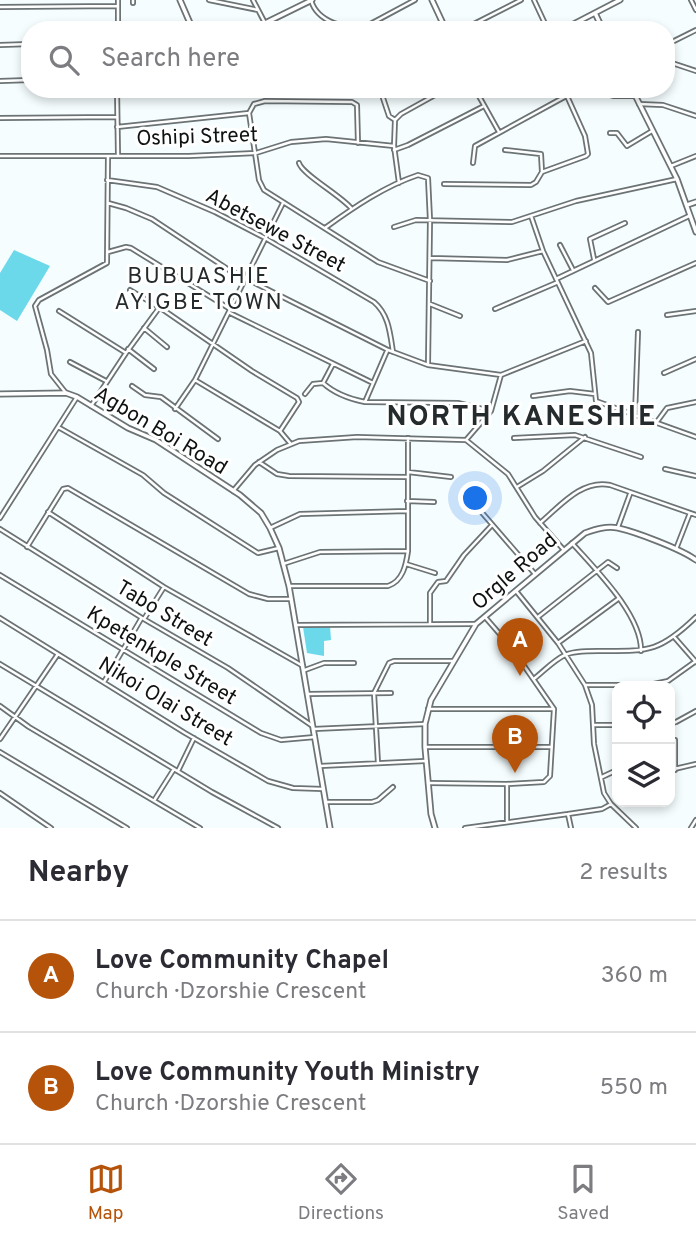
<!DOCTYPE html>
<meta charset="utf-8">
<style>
body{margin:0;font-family:Overpass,sans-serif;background:#f2f2f3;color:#2b2b33}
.controls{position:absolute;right:21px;bottom:21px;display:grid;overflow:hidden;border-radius:14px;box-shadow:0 4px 10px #0003}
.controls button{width:63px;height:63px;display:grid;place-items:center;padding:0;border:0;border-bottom:2px solid #e1e1e2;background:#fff;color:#2b2b33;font:35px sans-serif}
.you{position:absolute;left:476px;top:499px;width:24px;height:24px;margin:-18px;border:5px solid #fff;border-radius:50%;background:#1a73e8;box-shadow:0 0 0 10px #1a73e833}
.badge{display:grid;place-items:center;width:46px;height:46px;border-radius:50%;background:#b45309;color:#fff;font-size:23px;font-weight:700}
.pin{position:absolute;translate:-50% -58px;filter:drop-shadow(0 2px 4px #0008)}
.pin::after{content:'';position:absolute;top:37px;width:24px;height:21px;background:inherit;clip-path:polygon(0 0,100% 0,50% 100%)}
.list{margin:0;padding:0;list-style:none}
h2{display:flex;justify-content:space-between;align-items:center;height:91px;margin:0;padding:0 28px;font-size:30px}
h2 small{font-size:23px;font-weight:400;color:#7c7c81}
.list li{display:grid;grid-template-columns:46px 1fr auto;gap:21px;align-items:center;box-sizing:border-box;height:112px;padding:0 28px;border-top:2px solid #e1e1e2}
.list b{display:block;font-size:26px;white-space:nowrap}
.list p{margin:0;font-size:23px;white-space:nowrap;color:#7c7c81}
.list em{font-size:23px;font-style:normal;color:#7c7c81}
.icon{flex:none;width:38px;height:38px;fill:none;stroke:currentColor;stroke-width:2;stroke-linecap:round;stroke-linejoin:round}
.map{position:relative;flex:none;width:696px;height:828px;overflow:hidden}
.search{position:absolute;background:#fff;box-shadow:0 4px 10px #0003;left:21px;right:21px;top:21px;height:77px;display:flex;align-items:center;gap:18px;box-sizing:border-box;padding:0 24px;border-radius:28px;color:#7c7c81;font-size:26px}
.sheet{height:315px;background:#fff}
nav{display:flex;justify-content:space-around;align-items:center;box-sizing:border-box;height:98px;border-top:2px solid #e1e1e2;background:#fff;font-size:19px;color:#7c7c81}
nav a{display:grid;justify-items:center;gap:4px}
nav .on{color:#b45309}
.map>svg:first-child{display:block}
</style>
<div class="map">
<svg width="696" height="828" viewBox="0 0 696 828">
<rect width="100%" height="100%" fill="#f5fdfe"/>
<path fill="#6bd9ea" d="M 14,250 L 50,266 L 17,321 L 0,310 L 0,273 Z
M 330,626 L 331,640 L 324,641 L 324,656 L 307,653 L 303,627 Z"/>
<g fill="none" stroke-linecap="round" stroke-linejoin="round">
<defs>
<path id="street" d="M 209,0 L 258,10
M 253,0 L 265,23 L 266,30
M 311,0 C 317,23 346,28 368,30
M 534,0 L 548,30
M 691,0 L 696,10
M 133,3 L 133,0
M 0,7 L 118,6
M 361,29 L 415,0
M 118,30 L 118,0
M 383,30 L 386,30
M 462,30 L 521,0
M 0,45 L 30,44
M 666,45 L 696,30
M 666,61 L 696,71
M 0,81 L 30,80
M 117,89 L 118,155
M 475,89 L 499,132
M 588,89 L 614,96 L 636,96
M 383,98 L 389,116 L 395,120
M 639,104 L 663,105 L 696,116
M 249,113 L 259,180 L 264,190 L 378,262 L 430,281
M 249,113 L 254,104 L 265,101 L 352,102 L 357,105 L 358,143
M 0,118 L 117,117
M 117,127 L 249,113
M 610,133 L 617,133 L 627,146 L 652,131
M 394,150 L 408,145 L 484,106
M 505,150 L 541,154 L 542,172
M 0,156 L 189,156 L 256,153 L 291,142 L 326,139 L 394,146
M 299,163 C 302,174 340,195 351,208
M 473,163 L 475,146 L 579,89
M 671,166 L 696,156
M 107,180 L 157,187 L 215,212 L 265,238 L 374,302 C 389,315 390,333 393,352
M 399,183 L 394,146 L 395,120 L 401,114 L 446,89
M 444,184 L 531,185 L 536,182 L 542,172 L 586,156 L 588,154 L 585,136 L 567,96
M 108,203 L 126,208 L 152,219 L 229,270 L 388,350 L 428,365 L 501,375 L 586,341
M 283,203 L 195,380 L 280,431 L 290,443
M 531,216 L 543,251 L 591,353 L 596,401 L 696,437
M 394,227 L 416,220 L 512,222 L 576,201 L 677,179
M 325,228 C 354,207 385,186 418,175 L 428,178 L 430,220 L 428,365
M 560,245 L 573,270
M 108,252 L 126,247 L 131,248 L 230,309
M 430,258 L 507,260 L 543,251
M 594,259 L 590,239 L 625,223
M 556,279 L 689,216
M 595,288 L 608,302 L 696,263
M 130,290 L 162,309 L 252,371 L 297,398 L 299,402 L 280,431
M 430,304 L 460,316
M 495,309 L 556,283
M 59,311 L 126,353
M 230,313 L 373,383
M 667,315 L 696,311
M 144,328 L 167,347
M 128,349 L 154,369
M 70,362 L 106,381
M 333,364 L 323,383 C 334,393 350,399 365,402 L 458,403 L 491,411
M 664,373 L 696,359
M 132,386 L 145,395 L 161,397 L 218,439
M 66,393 L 51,374 L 47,350 L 35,306 L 39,300 L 107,263 L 108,156
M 305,394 L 313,384 L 323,383
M 533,396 L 570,391 L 595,394
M 365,402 L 387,351
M 91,406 L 126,353 L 159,308
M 175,409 L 195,380
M 635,415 L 638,332
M 656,423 L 667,408 L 696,402
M 58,427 L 143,475 L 164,493 L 258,553 L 279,548
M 514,438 L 575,435 L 641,457
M 466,440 L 491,411 L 501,375
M 259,462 L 277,474 L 289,476 L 408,477
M 665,469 L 696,476
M 408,472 L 451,477
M 517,487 L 543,471 L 585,437
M 233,491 L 255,465 L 277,450 L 299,441 L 357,437 L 466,440 L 508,474 L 535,517 L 563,549
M 464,499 L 478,508 L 535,574
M 407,501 L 434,502
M 48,512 L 164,587 L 303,666
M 0,518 L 77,397
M 540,523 C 560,506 582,479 610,485 L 696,515
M 618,527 L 630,494
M 270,528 L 300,514 L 407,511
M 0,529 L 142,618 L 228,668 L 311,725
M 572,543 C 595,569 642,615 641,651
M 27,547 L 63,489 L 68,488 L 249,594 L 268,599 L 291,599
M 676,549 L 690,513
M 283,564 L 320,552 L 408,551
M 406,564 L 435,573
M 0,575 L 261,733 L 281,740 L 315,737
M 289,586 L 388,586 C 403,581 406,565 408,551 L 408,438
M 516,591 L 558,643 L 585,685 L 592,705 L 594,744 L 604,793 L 611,804 L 636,828
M 538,617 L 608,562 L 617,568
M 0,618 L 185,733 L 268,781 L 293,788 L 323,789
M 144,619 L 164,587
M 430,624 L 430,593 L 438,582 L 446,581 L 464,555 L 492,525
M 297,625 L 475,624
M 675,638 L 696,662
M 558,643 L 618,599
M 0,664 L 212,792 L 278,828
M 305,670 L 324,663 L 354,663
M 535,678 C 544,671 554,660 565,655 C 573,651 588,651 598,651 C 648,651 659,653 696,617
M 104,682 L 141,619
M 585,685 L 649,685 L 668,681 L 696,661
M 308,694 L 391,693
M 0,706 L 29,727 L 200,828
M 428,709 L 554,709
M 670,724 L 676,722 L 696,711
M 593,725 L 617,725
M 314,729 L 425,724
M 0,739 L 58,654
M 675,740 L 675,770
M 425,747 L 551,747
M 0,752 L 127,828
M 378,763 L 374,693 L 389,663 L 394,661 L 453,661
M 320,766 L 425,761
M 670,770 L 696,764
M 178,771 L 194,738
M 602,777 L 617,770
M 428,783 L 507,784 L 544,782 L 550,776 L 554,709 L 511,647 L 485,617
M 507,784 L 507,822
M 0,793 L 51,828
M 155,799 L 174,769
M 326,802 L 372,802 L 378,800 L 393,787
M 568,814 L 571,828
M 465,828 L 568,814 L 602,809 L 611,804
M 691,828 L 696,820"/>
<path id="secondary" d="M 180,0 L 193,30
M 432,0 L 446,30
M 595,13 L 603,30
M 251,30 L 312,0
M 562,30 L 620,0
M 632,89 L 677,179 L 696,232
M 687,205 L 696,202
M 0,394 L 66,393 L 77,397 L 128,428 L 156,440 L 240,495 L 261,513 L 270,528 L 279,548 L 289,586 L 330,828
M 435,828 L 431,814 L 425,747 L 425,724 L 431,700 L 476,624 L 585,533 C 596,529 606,526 618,528 C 636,532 681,549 696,560"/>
</defs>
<use href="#street" stroke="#6c7375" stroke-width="6"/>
<use href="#secondary" stroke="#6c7375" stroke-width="7"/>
<use href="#street" stroke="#fff" stroke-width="2.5"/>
<use href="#secondary" stroke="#fff" stroke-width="3.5"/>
</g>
<g text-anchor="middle" stroke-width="6" stroke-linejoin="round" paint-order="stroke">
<g font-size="21" fill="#0f1213" stroke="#fff">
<text transform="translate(197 136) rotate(-2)" y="7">Oshipi Street</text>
<text transform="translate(276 230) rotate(28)" y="7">Abetsewe Street</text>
<text transform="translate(161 430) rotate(31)" y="7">Agbon Boi Road</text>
<text transform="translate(514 571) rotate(-41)" y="7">Orgle Road</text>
<text transform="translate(165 613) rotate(31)" y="7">Tabo Street</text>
<text transform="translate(162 655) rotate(31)" y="7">Kpetenkple Street</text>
<text transform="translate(166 701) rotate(31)" y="7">Nikoi Olai Street</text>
</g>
<g font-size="23" letter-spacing="2" fill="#252b2c" stroke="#fff">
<text x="199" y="283">BUBUASHIE<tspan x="199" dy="26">AYIGBE TOWN</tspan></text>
</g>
<g font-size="28" font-weight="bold" letter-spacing="2" fill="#252b2c" stroke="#fff">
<text x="522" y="425">NORTH KANESHIE</text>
</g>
</g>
</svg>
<div class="controls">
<button><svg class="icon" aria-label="locate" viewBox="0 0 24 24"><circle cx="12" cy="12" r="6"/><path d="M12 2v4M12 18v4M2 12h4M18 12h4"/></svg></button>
<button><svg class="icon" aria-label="layers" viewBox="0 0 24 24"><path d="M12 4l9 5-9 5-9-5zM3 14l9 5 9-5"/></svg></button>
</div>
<div class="you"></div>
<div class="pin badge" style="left:520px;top:676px">A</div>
<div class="pin badge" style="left:515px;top:773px">B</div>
<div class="search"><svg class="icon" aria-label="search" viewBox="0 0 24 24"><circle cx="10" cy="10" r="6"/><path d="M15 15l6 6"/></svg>Search here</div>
</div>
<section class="sheet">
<h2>Nearby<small>2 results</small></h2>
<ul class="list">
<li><span class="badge">A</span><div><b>Love Community Chapel</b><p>Church · Dzorshie Crescent</p></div><em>360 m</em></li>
<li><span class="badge">B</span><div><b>Love Community Youth Ministry</b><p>Church · Dzorshie Crescent</p></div><em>550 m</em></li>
</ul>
</section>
<nav>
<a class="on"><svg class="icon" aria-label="map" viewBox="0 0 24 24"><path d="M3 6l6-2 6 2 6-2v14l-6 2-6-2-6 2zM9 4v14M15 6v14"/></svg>Map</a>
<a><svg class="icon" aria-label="directions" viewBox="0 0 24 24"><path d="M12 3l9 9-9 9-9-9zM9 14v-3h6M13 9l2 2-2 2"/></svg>Directions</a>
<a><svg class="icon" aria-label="saved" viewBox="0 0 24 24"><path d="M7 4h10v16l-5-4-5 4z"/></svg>Saved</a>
</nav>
